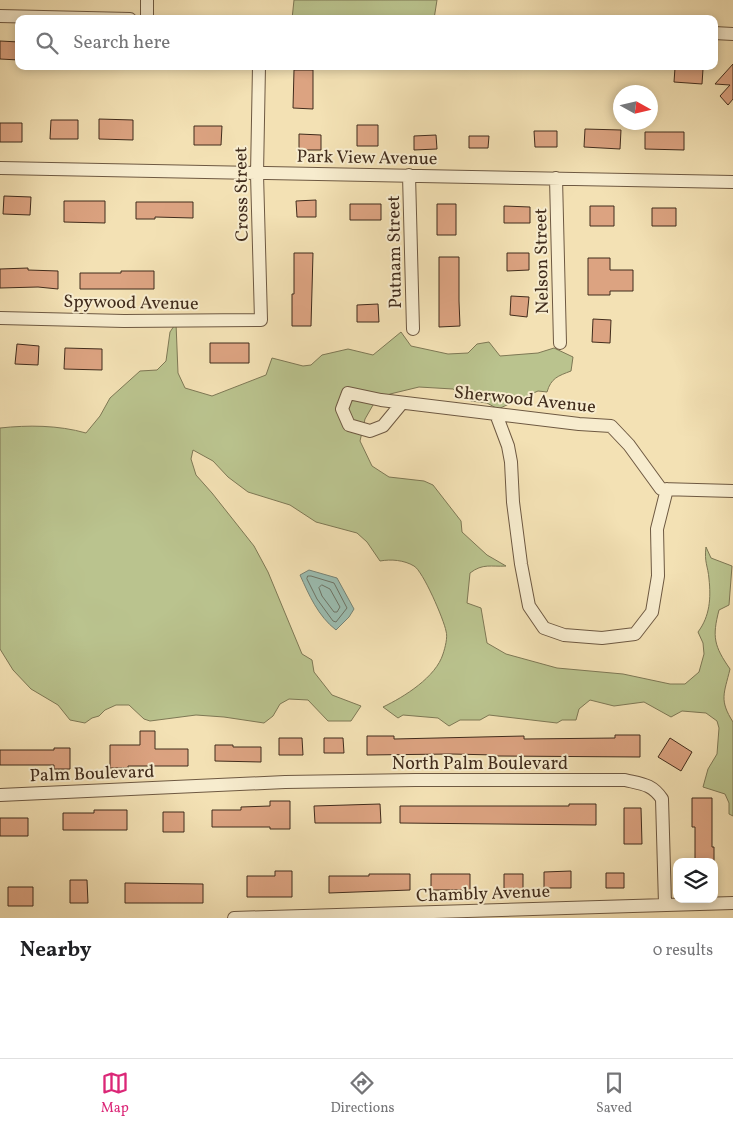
<!DOCTYPE html>
<style>
body{margin:0;font-family:Vollkorn,serif;background:#f2f2f2;color:#202124}
.controls{position:absolute;right:15px;bottom:15px;display:grid;overflow:hidden;border-radius:10px;box-shadow:0 2px 8px #0003}
.controls button{width:45px;height:45px;display:grid;place-items:center;padding:0;border:0;border-bottom:1px solid #e0e0e0;background:#fff;color:#202124;font:25px sans-serif}
.compass{position:absolute;left:613px;top:85px;width:45px;height:45px;border-radius:50%;background:#fff;box-shadow:0 2px 8px #0003;rotate:98deg}
.list{margin:0;padding:0;list-style:none}
h2{display:flex;justify-content:space-between;align-items:center;height:65px;margin:0;padding:0 20px;font-size:21px}
h2 small{font-size:16px;font-weight:400;color:#757577}
.icon{flex:none;width:28px;height:28px;fill:none;stroke:currentColor;stroke-width:2;stroke-linecap:round;stroke-linejoin:round}
.map{position:relative;flex:none;width:733px;height:918px;overflow:hidden}
.search{position:absolute;background:#fff;box-shadow:0 2px 8px #0003;left:15px;right:15px;top:15px;height:55px;display:flex;align-items:center;gap:12px;box-sizing:border-box;padding:0 18px;border-radius:10px;color:#757577;font-size:19px}
.sheet{height:140px;background:#fff}
nav{display:flex;justify-content:space-around;align-items:center;box-sizing:border-box;height:70px;border-top:1px solid #e0e0e0;background:#fff;font-size:14px;color:#757577}
nav a{display:grid;justify-items:center;gap:2px}
nav .on{color:#db2777}
.map>svg:first-child{display:block}
</style>
<div class="map">
<svg width="733" height="918" viewBox="0 0 733 918">
<rect width="100%" height="100%" fill="#f3e1b4"/>
<filter id="stains"><feTurbulence type="fractalNoise" baseFrequency=".004" numOctaves="4"/><feColorMatrix values="0 0 0 0 .2 0 0 0 0 .09 0 0 0 0 .02 0 0 0 .5 -.17"/></filter>
<radialGradient id="worn" r=".72"><stop offset=".6" stop-color="#630" stop-opacity="0"/><stop offset="1" stop-color="#630" stop-opacity=".3"/></radialGradient>
<path fill="#bac38e" stroke="#7e7855" d="M 294,0 L 437,0 L 434,19 L 292,19 Z
M 176,323 L 178,373 L 185,388 L 212,396 L 266,375 L 272,358 L 303,366 L 311,365 L 322,355 L 348,349 L 373,355 L 401,332 L 411,346 L 448,354 L 468,353 L 477,344 L 489,342 L 500,356 L 538,353 L 554,348 L 573,357 L 571,371 C 558,376 551,378 547,392 L 538,391 L 498,409 L 487,403 L 471,401 L 453,389 L 419,387 L 390,394 L 373,405 L 365,419 L 360,441 L 372,466 L 389,477 L 424,481 L 433,485 L 461,521 L 462,532 L 487,555 L 506,566 C 491,567 483,563 470,573 L 467,603 L 481,608 L 487,643 L 506,654 L 557,668 L 623,674 L 670,684 L 685,684 L 699,672 L 704,654 L 703,643 L 698,632 C 710,616 711,598 709,579 C 708,566 704,562 706,547 L 711,558 L 732,566 L 729,605 L 719,610 C 712,637 714,646 730,669 C 724,694 719,700 733,722 L 733,816 L 729,814 L 729,803 L 725,794 L 703,787 L 708,769 L 717,754 L 719,728 L 717,721 L 706,713 L 682,711 L 671,717 L 644,702 L 614,706 L 590,700 L 579,709 L 576,720 L 562,720 L 557,723 L 489,715 L 480,720 L 460,720 L 449,726 L 438,718 L 403,715 L 398,718 L 383,707 C 404,697 436,677 443,654 C 445,648 448,637 446,631 C 444,620 423,571 414,566 C 404,560 391,559 380,561 L 367,542 L 357,533 L 316,522 L 290,505 L 248,492 L 228,477 L 213,461 L 193,450 L 191,459 L 196,475 L 212,493 L 254,546 L 268,572 L 302,654 L 312,660 L 314,672 L 332,695 L 361,706 L 351,721 L 328,721 L 308,700 L 289,699 L 280,704 L 273,716 L 264,723 L 224,717 L 196,715 L 150,721 L 144,719 L 129,705 L 116,705 L 105,710 L 99,716 L 92,718 L 85,723 L 70,720 L 58,705 L 31,689 L 13,670 L 0,649 L 0,428 C 28,425 58,425 86,433 L 100,416 L 110,398 L 140,371 L 157,370 L 166,361 L 170,332 Z"/>
<path fill="#9bbdb1" stroke="#778375" d="M 309,570 L 337,578 L 354,609 L 349,617 L 336,630 C 318,616 309,595 300,575 Z"/>
<g fill="none" stroke-linecap="round" stroke-linejoin="round">
<path stroke="#6e7466" stroke-width="1" d="M 308,576 L 311,576 L 334,583 L 347,608 L 336,622 L 333,621 L 317,599 L 307,579 Z
M 322,585 L 330,589 L 340,607 L 337,612 L 334,612 L 322,596 L 319,588 Z"/>
</g>
<path fill="#dca381" stroke="#412c1c" d="M 0,41 L 19,42 L 19,60 L 0,59 Z
M 733,64 L 733,99 L 728,105 L 720,96 L 730,85 L 715,84 Z
M 675,68 L 703,69 L 702,84 L 674,82 Z
M 294,70 L 313,70 L 313,109 L 293,108 Z
M 99,119 L 133,120 L 133,140 L 99,139 Z
M 51,120 L 78,120 L 78,139 L 50,139 Z
M 0,123 L 22,123 L 22,142 L 0,142 Z
M 357,125 L 378,125 L 378,146 L 357,146 Z
M 194,126 L 222,126 L 221,145 L 194,145 Z
M 585,129 L 621,130 L 620,149 L 584,147 Z
M 534,131 L 557,131 L 557,147 L 535,147 Z
M 645,132 L 684,132 L 684,150 L 645,149 Z
M 299,134 L 321,135 L 321,150 L 299,150 Z
M 436,135 L 437,149 L 414,150 L 414,136 Z
M 469,136 L 489,136 L 488,148 L 469,148 Z
M 4,196 L 31,197 L 30,215 L 3,214 Z
M 316,200 L 316,217 L 297,217 L 296,201 Z
M 64,201 L 105,201 L 105,223 L 64,222 Z
M 136,202 L 193,202 L 193,218 L 155,217 L 155,219 L 136,219 Z
M 350,204 L 381,204 L 381,220 L 350,220 Z
M 437,204 L 456,204 L 456,235 L 437,235 Z
M 504,206 L 530,207 L 530,223 L 504,223 Z
M 590,206 L 614,206 L 614,226 L 590,226 Z
M 652,208 L 676,208 L 676,226 L 652,226 Z
M 294,253 L 313,253 L 311,326 L 292,326 L 292,294 L 294,294 Z
M 507,253 L 529,253 L 529,270 L 507,271 Z
M 439,257 L 459,257 L 459,301 L 460,326 L 439,327 Z
M 588,258 L 610,258 L 610,270 L 633,270 L 633,291 L 610,291 L 610,295 L 588,295 Z
M 28,268 L 28,270 L 58,271 L 58,289 L 38,287 L 0,288 L 0,269 Z
M 121,271 L 154,271 L 154,289 L 80,289 L 80,273 L 121,273 Z
M 511,296 L 529,297 L 527,317 L 510,315 Z
M 378,304 L 379,322 L 357,322 L 357,305 Z
M 593,319 L 611,320 L 610,343 L 592,342 Z
M 210,343 L 249,343 L 249,363 L 210,363 Z
M 17,344 L 39,346 L 38,365 L 15,364 Z
M 65,348 L 102,349 L 102,370 L 64,369 Z
M 140,731 L 155,731 L 155,749 L 188,749 L 188,766 L 128,766 L 128,768 L 110,768 L 110,745 L 140,745 Z
M 615,735 L 640,735 L 640,757 L 496,756 L 496,755 L 451,754 L 367,755 L 367,736 L 394,736 L 394,739 L 524,736 L 524,739 L 615,738 Z
M 279,738 L 302,738 L 303,755 L 279,755 Z
M 324,738 L 343,738 L 344,753 L 324,753 Z
M 670,738 L 692,752 L 681,771 L 658,757 Z
M 215,745 L 233,745 L 233,747 L 261,747 L 261,762 L 215,761 Z
M 54,748 L 70,748 L 70,769 L 54,769 L 54,765 L 0,765 L 0,750 L 54,750 Z
M 692,798 L 712,798 L 712,847 L 714,847 L 714,862 L 695,862 L 695,827 L 692,827 Z
M 270,801 L 290,801 L 290,829 L 270,829 L 270,827 L 212,827 L 212,810 L 241,810 L 241,807 L 270,806 Z
M 380,804 L 381,823 L 315,823 L 314,806 Z
M 569,804 L 596,804 L 596,825 L 400,823 L 400,806 L 569,806 Z
M 624,808 L 641,808 L 642,844 L 624,844 Z
M 94,810 L 127,810 L 127,830 L 63,830 L 63,813 L 94,813 Z
M 163,812 L 184,812 L 184,832 L 163,832 Z
M 0,818 L 28,818 L 28,836 L 0,836 Z
M 275,871 L 292,871 L 292,897 L 247,897 L 247,876 L 275,876 Z
M 571,871 L 571,888 L 544,888 L 544,872 Z
M 606,873 L 624,873 L 624,888 L 606,888 Z
M 369,874 L 410,874 L 410,890 L 329,893 L 329,876 L 369,876 Z
M 431,874 L 470,874 L 470,890 L 431,890 Z
M 504,874 L 523,874 L 523,890 L 504,890 Z
M 70,880 L 87,880 L 88,903 L 70,903 Z
M 125,883 L 203,884 L 203,903 L 125,903 Z
M 8,887 L 33,887 L 33,906 L 8,906 Z"/>
<g fill="none" stroke-linecap="round" stroke-linejoin="round">
<defs>
<path id="minor" d="M 0,16 L 130,19
M 147,19 L 147,0
M 714,33 L 733,34
M 0,168 L 733,182
M 409,175 L 413,329
M 556,178 L 560,343
M 0,318 L 124,321 L 261,320 L 257,174 L 259,66
M 402,403 L 383,426 L 370,431 L 349,425 L 342,409 L 348,393 L 381,400 L 579,424 L 611,426 L 629,445 L 661,489 L 733,491
M 496,414 L 508,446 L 511,462 L 513,502 L 521,564 L 529,606 L 544,628 L 564,635 L 602,638 L 635,634 L 652,612 L 658,576 L 657,529 L 667,489
M 0,795 L 285,782 L 415,780 L 625,780 C 642,784 652,784 662,799 L 665,904
M 234,918 L 733,903"/>
</defs>
<use href="#minor" stroke="#6e5942" stroke-width="14"/>
<use href="#minor" stroke="#f7ecce" stroke-width="12"/>
</g>
<g text-anchor="middle" stroke-width="4" stroke-linejoin="round" paint-order="stroke">
<g font-size="18" fill="#412c1c" stroke="#f7ecce">
<text transform="translate(367 157) rotate(1)" y="6">Park View Avenue</text>
<text transform="translate(241 194) rotate(-91)" y="6">Cross Street</text>
<text transform="translate(394 252) rotate(-91)" y="6">Putnam Street</text>
<text transform="translate(541 261) rotate(-91)" y="6">Nelson Street</text>
<text transform="translate(131 302) rotate(1)" y="6">Spywood Avenue</text>
<text transform="translate(525 399) rotate(6)" y="6">Sherwood Avenue</text>
<text x="480" y="769">North Palm Boulevard</text>
<text transform="translate(92 773) rotate(-2)" y="6">Palm Boulevard</text>
<text transform="translate(483 893) rotate(-2)" y="6">Chambly Avenue</text>
</g>
</g>
<rect width="100%" height="100%" filter="url(#stains)"/>
<rect width="100%" height="100%" fill="url(#worn)"/>
</svg>
<div class="controls">
<button><svg class="icon" aria-label="layers" viewBox="0 0 24 24"><path d="M12 4l9 5-9 5-9-5zM3 14l9 5 9-5"/></svg></button>
</div>
<svg class="compass" viewBox="-18 -18 36 36"><path d="M0-13l5 13h-10z" fill="#e53935"/><path d="M0 13l5-13h-10z" fill="#757577"/></svg>
<div class="search"><svg class="icon" aria-label="search" viewBox="0 0 24 24"><circle cx="10" cy="10" r="6"/><path d="M15 15l6 6"/></svg>Search here</div>
</div>
<section class="sheet">
<h2>Nearby<small>0 results</small></h2>
<ul class="list">
</ul>
</section>
<nav>
<a class="on"><svg class="icon" aria-label="map" viewBox="0 0 24 24"><path d="M3 6l6-2 6 2 6-2v14l-6 2-6-2-6 2zM9 4v14M15 6v14"/></svg>Map</a>
<a><svg class="icon" aria-label="directions" viewBox="0 0 24 24"><path d="M12 3l9 9-9 9-9-9zM9 14v-3h6M13 9l2 2-2 2"/></svg>Directions</a>
<a><svg class="icon" aria-label="saved" viewBox="0 0 24 24"><path d="M7 4h10v16l-5-4-5 4z"/></svg>Saved</a>
</nav>
